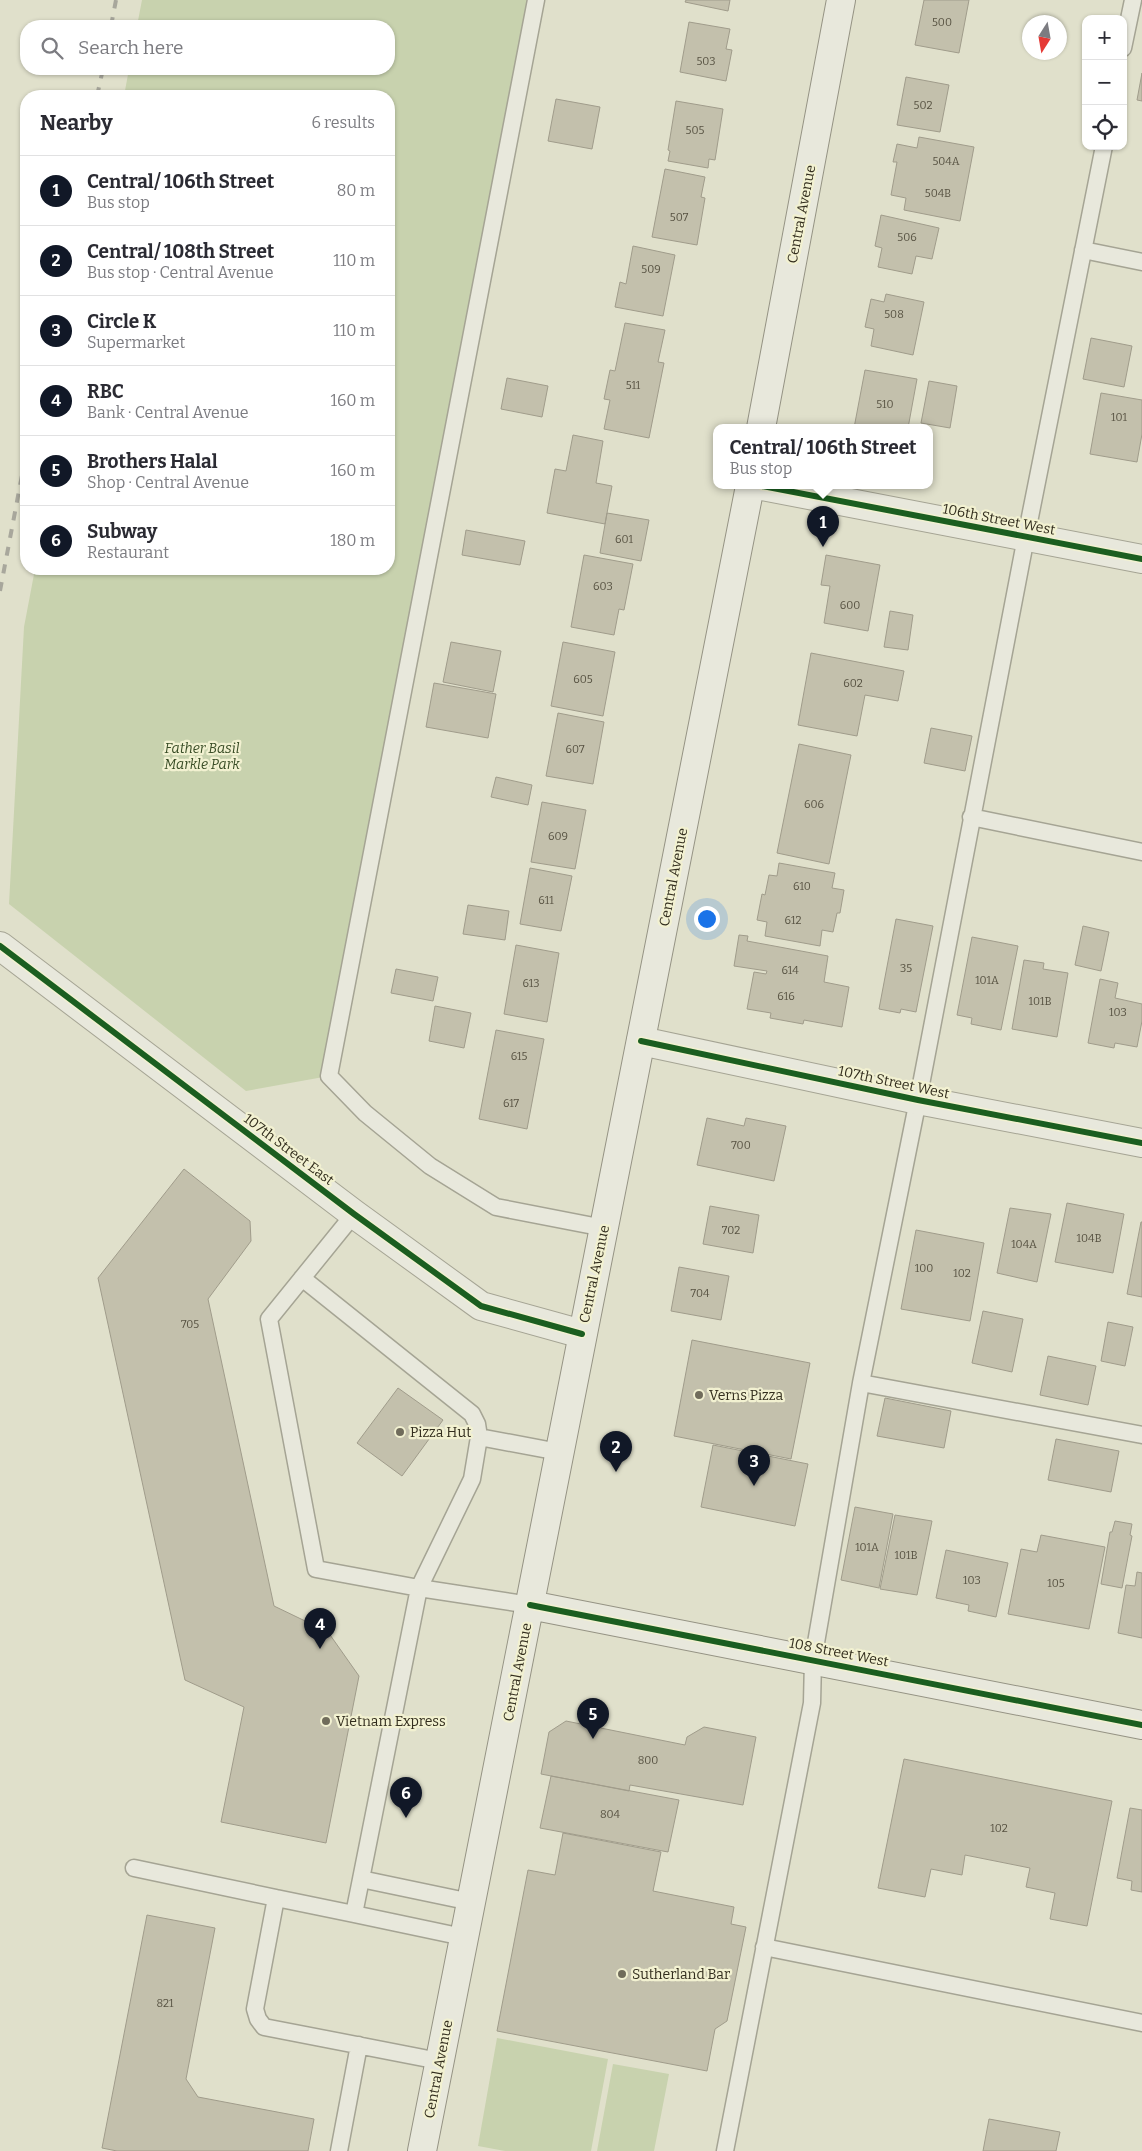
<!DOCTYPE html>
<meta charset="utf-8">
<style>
body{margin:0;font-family:Bitter,serif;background:#f2f2f3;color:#2b2b33}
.controls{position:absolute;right:15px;top:15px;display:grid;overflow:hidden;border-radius:10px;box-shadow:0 1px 4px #0004}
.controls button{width:45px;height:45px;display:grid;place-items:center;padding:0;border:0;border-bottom:1px solid #e1e1e2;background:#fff;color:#2b2b33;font:25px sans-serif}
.compass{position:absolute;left:1022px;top:15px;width:45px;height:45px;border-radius:50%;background:#fff;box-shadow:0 1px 4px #0004;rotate:191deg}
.you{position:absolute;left:706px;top:918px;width:18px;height:18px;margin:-12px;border:4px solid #fff;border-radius:50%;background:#1a73e8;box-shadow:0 0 0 8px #1a73e833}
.badge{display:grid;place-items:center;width:32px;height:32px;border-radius:50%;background:#111827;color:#fff;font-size:16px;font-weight:700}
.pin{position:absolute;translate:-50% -41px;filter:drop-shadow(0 1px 2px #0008)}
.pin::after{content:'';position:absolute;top:26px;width:18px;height:15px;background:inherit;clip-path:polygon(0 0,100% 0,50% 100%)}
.popup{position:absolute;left:713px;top:424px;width:220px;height:65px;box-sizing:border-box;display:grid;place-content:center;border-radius:10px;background:#fff;filter:drop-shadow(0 1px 4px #0005);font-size:16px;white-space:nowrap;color:#7c7c81}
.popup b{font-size:19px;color:#2b2b33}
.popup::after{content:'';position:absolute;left:50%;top:100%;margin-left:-10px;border:10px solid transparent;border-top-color:#fff}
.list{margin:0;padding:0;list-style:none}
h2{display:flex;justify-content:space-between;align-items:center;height:65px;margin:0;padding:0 20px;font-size:21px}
h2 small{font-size:16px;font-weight:400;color:#7c7c81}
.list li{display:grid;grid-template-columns:32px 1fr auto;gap:15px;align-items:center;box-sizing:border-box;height:70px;padding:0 20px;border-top:1px solid #e1e1e2}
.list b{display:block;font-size:19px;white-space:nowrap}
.list p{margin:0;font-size:16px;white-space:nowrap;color:#7c7c81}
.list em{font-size:16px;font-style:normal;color:#7c7c81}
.icon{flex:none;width:28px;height:28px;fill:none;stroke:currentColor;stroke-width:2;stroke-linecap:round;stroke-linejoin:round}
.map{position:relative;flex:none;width:1142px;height:2151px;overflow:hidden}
.search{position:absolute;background:#fff;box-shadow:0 1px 4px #0004;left:20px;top:20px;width:375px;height:55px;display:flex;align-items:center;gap:12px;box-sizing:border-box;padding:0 18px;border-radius:20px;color:#7c7c81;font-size:19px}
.panel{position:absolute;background:#fff;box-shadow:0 1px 4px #0004;left:20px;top:90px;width:375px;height:485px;border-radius:20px}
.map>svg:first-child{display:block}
</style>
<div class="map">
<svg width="1142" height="2151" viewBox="0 0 1142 2151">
<rect width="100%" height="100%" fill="#e0e0cb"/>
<path fill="#c8d2ae" d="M 142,0 L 536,0 L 329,1076 L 246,1091 L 9,904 L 24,627 L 35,569 L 389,569 L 389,96 L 124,96 L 129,69 L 389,69 L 389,26 L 137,26 Z
M 497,2038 L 608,2059 L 591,2151 L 505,2151 L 478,2146 Z
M 613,2064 L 669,2074 L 654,2151 L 597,2151 Z"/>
<path fill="#c3c0ac" stroke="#a09c8b" d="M 686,0 L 730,0 L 728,11 L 685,2 Z
M 924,0 L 969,0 L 959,53 L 915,45 Z
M 689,22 L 730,29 L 726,49 L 732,50 L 726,81 L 680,72 Z
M 1142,73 L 1142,101 L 1137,100 Z
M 906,77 L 949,85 L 940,132 L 897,125 Z
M 556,99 L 600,107 L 592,149 L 548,141 Z
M 676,101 L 723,109 L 715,160 L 709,159 L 708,168 L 668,161 L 670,151 L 668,150 Z
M 919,137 L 974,147 L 960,221 L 904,210 L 906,198 L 891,195 L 897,162 L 893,162 L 897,144 L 917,148 Z
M 665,169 L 705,177 L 701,197 L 705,198 L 697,245 L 652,237 Z
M 881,215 L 939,228 L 932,259 L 916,256 L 912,274 L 878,267 L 882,248 L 875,246 Z
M 633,246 L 675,255 L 663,316 L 615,307 L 620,282 L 626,284 Z
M 886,294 L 924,302 L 913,355 L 871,346 L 874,329 L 865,327 L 871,299 L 884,302 Z
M 625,323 L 665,330 L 658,362 L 664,363 L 649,438 L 604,429 L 610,400 L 604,399 L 610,370 L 615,371 Z
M 1091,338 L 1132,346 L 1124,387 L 1083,379 Z
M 865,370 L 917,379 L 908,428 L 854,428 Z
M 507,378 L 548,386 L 542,417 L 501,409 Z
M 929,381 L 957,386 L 950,428 L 921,423 Z
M 1101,393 L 1142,400 L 1142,434 L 1137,462 L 1090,454 Z
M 573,435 L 603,441 L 596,483 L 612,486 L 605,524 L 547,513 L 555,469 L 566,471 Z
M 607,513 L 649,520 L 641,561 L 600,553 Z
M 466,530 L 525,541 L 520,565 L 462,555 Z
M 584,555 L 633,564 L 624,610 L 619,609 L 614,635 L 571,627 Z
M 826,555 L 880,565 L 868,631 L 824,623 L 830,586 L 821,585 Z
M 890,611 L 913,615 L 908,650 L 884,647 Z
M 451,642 L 501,651 L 493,692 L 443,682 Z
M 563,642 L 615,652 L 603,716 L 551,706 Z
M 811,653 L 904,671 L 898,701 L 865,695 L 857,736 L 798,725 Z
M 434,683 L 496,694 L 488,738 L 426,727 Z
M 558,713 L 604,722 L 593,784 L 546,776 Z
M 931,728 L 972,736 L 965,771 L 924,763 Z
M 799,744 L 851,755 L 829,864 L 777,853 Z
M 496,777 L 532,785 L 528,805 L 491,797 Z
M 542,802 L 586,810 L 575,869 L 531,862 Z
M 779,863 L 835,873 L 832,888 L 844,890 L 840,913 L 837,913 L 833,932 L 822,930 L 820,946 L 765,936 L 767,922 L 757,920 L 762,894 L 765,895 L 769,875 L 777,876 Z
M 530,868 L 572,876 L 561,931 L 520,924 Z
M 468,905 L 509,911 L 505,940 L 463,934 Z
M 896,919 L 933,926 L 916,1012 L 901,1009 L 900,1013 L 879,1009 Z
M 1083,926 L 1109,932 L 1101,971 L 1075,965 Z
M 739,935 L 748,936 L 747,941 L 828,956 L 824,982 L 849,987 L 842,1027 L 804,1020 L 803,1024 L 770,1018 L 771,1013 L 747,1009 L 754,972 L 766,974 L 767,971 L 734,966 Z
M 972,937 L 1018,946 L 1001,1030 L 971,1024 L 972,1018 L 957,1015 Z
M 516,945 L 559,953 L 547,1022 L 504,1014 Z
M 1024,960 L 1044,963 L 1043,969 L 1068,973 L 1057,1037 L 1012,1029 Z
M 396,969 L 438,977 L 433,1001 L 391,993 Z
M 1100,979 L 1118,983 L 1115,998 L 1142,1004 L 1142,1021 L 1137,1047 L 1115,1043 L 1114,1048 L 1088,1043 Z
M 435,1006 L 471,1013 L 464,1048 L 429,1041 Z
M 496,1030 L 544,1039 L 527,1129 L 479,1119 Z
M 707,1118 L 744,1126 L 746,1118 L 786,1126 L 774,1181 L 697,1165 Z
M 184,1169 L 250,1221 L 251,1241 L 208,1299 L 274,1606 L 328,1632 L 359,1676 L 326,1843 L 221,1822 L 244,1707 L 185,1680 L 98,1278 Z
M 1067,1203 L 1124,1214 L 1113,1273 L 1055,1262 Z
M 710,1206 L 759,1215 L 753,1253 L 703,1244 Z
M 1010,1208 L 1051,1214 L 1037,1282 L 997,1273 Z
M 1141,1222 L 1142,1222 L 1142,1297 L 1127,1294 Z
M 916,1230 L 984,1243 L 970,1321 L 901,1309 Z
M 679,1267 L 729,1276 L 721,1320 L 671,1311 Z
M 983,1311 L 1023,1319 L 1012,1372 L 972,1363 Z
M 1108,1322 L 1133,1327 L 1125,1366 L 1101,1361 Z
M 692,1340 L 810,1363 L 791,1459 L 674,1436 Z
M 1048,1356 L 1096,1366 L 1088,1405 L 1040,1395 Z
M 398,1388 L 443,1420 L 402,1476 L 357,1443 Z
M 885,1398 L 951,1411 L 944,1448 L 877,1436 Z
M 1056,1439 L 1119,1451 L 1111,1492 L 1048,1480 Z
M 713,1445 L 808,1464 L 795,1526 L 701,1507 Z
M 855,1507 L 893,1514 L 879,1588 L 841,1580 Z
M 895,1515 L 932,1521 L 917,1595 L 880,1589 Z
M 1115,1521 L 1132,1524 L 1130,1535 L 1132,1536 L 1122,1588 L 1101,1584 L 1110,1532 L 1112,1532 Z
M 1041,1535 L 1105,1547 L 1089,1629 L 1008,1614 L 1021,1549 L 1037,1552 Z
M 946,1550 L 1008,1563 L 996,1617 L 968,1611 L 969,1605 L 936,1598 Z
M 1137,1572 L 1142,1573 L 1142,1638 L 1118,1633 L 1126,1585 L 1135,1586 Z
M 566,1721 L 685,1745 L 687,1737 L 704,1727 L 756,1737 L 743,1805 L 630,1785 L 629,1791 L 541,1774 L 549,1732 Z
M 904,1759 L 1112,1801 L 1087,1926 L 1050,1919 L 1055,1893 L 1026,1887 L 1030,1868 L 965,1855 L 962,1875 L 931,1869 L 925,1897 L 878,1888 Z
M 551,1776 L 679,1800 L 668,1852 L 540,1828 Z
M 1130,1808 L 1142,1810 L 1142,1892 L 1131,1890 L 1132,1881 L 1117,1878 Z
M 563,1833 L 661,1852 L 653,1891 L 734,1907 L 731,1924 L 746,1927 L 727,2021 L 715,2029 L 707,2071 L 497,2031 L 528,1870 L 555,1875 Z
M 147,1915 L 215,1928 L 186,2079 L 198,2097 L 314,2119 L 308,2151 L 117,2151 L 102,2148 Z
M 989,2119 L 1060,2132 L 1056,2151 L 983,2151 Z"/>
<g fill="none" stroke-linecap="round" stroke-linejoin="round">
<defs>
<path id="lane" d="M 536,0 L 329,1076 L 365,1113 L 430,1166 L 496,1207 L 604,1228
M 1123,48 L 1133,0
M 1083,250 L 1142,262
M 971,817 L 1142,852
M 354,1214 L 269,1319 L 316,1569 L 419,1588 L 530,1605
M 302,1278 L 472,1414 L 477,1424 L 479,1437 L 472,1479 L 419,1588 L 361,1879 L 471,1902
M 861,1383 L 1142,1435
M 479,1437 L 559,1452
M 134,1868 L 276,1898 L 255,2009 L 258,2019 L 264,2027 L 439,2061
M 361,1879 L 354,1914 L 463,1937
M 276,1898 L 354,1914
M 764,1947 L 1142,2023
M 339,2151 L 359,2045
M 725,2151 L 812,1703 L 813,1660 L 861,1383 L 918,1100 L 1026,537 L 1104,146"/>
<path id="street" d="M 762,486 L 1142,559
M 0,946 L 354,1214 L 481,1306 L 582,1334
M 641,1041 L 918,1100 L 1142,1143"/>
<path id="secondary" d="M 761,428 L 841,0
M 530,1605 L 1142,1725
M 422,2151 L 750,486"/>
</defs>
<use href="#lane" stroke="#a5a494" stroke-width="19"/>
<use href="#street" stroke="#a5a494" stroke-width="30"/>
<use href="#secondary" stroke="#959384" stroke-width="30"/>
<use href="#lane" stroke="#e8e8dc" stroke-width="16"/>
<use href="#street" stroke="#e8e8dc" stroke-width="28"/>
<use href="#secondary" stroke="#e8e8dc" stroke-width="28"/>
<path stroke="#a8a79c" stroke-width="4" stroke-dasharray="9 9" stroke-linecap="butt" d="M 111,26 L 116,0
M 97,96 L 103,69
M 0,591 L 26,454"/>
<defs>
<path id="cycleway" d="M 762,486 L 1142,559
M 0,946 L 354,1214 L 481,1306 L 582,1334
M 641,1041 L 918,1100 L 1142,1143
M 530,1605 L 1142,1725"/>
</defs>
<use href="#cycleway" stroke="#f2f1d1" stroke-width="9"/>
<use href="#cycleway" stroke="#1b5e20" stroke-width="6"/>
</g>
<g fill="#706c5b" stroke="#f2f1d1" stroke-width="2">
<circle cx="699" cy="1395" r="5"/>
<circle cx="400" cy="1432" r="5"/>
<circle cx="326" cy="1721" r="5"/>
<circle cx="622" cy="1974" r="5"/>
</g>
<g text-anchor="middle" stroke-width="4.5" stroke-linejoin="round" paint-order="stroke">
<g font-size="11" fill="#575242">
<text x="942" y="26">500</text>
<text x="706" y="65">503</text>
<text x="923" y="109">502</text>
<text x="695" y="134">505</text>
<text x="946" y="165">504A</text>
<text x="938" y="197">504B</text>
<text x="679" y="221">507</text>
<text x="907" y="241">506</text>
<text x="651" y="273">509</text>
<text x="894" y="318">508</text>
<text x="633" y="389">511</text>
<text x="885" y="408">510</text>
<text x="1119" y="421">101</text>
<text x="624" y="543">601</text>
<text x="603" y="590">603</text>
<text x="850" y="609">600</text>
<text x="583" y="683">605</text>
<text x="853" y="687">602</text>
<text x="575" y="753">607</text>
<text x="814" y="808">606</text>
<text x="558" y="840">609</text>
<text x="802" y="890">610</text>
<text x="546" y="904">611</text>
<text x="793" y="924">612</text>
<text x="906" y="972">35</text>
<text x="790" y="974">614</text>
<text x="987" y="984">101A</text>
<text x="531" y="987">613</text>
<text x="786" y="1000">616</text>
<text x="1040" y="1005">101B</text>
<text x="1118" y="1016">103</text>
<text x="519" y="1060">615</text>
<text x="511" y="1107">617</text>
<text x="741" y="1149">700</text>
<text x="731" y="1234">702</text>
<text x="1089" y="1242">104B</text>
<text x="1024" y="1248">104A</text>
<text x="924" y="1272">100</text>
<text x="962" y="1277">102</text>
<text x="700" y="1297">704</text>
<text x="190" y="1328">705</text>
<text x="867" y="1551">101A</text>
<text x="906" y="1559">101B</text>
<text x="972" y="1584">103</text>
<text x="1056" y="1587">105</text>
<text x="648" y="1764">800</text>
<text x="610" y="1818">804</text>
<text x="999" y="1832">102</text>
<text x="165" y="2007">821</text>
</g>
<g font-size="14" fill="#332e1e" stroke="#f2f1d1">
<text transform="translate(801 214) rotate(-79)" y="5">Central Avenue</text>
<text transform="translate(999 519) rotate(11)" y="5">106th Street West</text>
<text transform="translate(673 877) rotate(-79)" y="5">Central Avenue</text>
<text transform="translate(894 1082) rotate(12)" y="5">107th Street West</text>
<text transform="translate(289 1149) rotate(37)" y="5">107th Street East</text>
<text transform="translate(594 1274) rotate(-78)" y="5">Central Avenue</text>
<text transform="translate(839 1652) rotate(11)" y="5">108 Street West</text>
<text transform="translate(517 1672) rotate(-79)" y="5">Central Avenue</text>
<text transform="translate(438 2069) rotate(-79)" y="5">Central Avenue</text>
</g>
<g font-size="14" font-style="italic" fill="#394d26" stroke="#f2f1d1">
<text x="202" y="753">Father Basil<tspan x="202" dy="16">Markle Park</tspan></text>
</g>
<g font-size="14" fill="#332e1e" stroke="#f2f1d1" text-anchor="start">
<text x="709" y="1400">Verns Pizza</text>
<text x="410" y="1437">Pizza Hut</text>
<text x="336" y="1726">Vietnam Express</text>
<text x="632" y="1979">Sutherland Bar</text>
</g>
</g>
</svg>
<div class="controls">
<button>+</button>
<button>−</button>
<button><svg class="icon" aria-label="locate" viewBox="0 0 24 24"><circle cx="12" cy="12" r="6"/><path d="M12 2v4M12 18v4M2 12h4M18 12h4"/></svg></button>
</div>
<svg class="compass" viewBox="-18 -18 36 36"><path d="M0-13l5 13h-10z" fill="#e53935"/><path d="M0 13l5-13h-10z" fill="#7c7c81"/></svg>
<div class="you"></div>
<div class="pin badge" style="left:823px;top:547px">1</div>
<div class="popup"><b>Central/ 106th Street</b>Bus stop</div>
<div class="pin badge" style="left:616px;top:1472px">2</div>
<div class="pin badge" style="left:754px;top:1486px">3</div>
<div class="pin badge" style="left:320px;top:1649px">4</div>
<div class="pin badge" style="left:593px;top:1739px">5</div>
<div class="pin badge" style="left:406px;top:1818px">6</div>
<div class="search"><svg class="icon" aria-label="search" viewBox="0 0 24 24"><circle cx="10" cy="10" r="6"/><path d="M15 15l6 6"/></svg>Search here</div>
<section class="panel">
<h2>Nearby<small>6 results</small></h2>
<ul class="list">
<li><span class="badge">1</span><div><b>Central/ 106th Street</b><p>Bus stop</p></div><em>80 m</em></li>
<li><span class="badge">2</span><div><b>Central/ 108th Street</b><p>Bus stop · Central Avenue</p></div><em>110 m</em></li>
<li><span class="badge">3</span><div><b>Circle K</b><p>Supermarket</p></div><em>110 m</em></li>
<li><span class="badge">4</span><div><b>RBC</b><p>Bank · Central Avenue</p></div><em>160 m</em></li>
<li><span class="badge">5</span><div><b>Brothers Halal</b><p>Shop · Central Avenue</p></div><em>160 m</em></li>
<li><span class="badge">6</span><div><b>Subway</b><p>Restaurant</p></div><em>180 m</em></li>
</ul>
</section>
</div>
